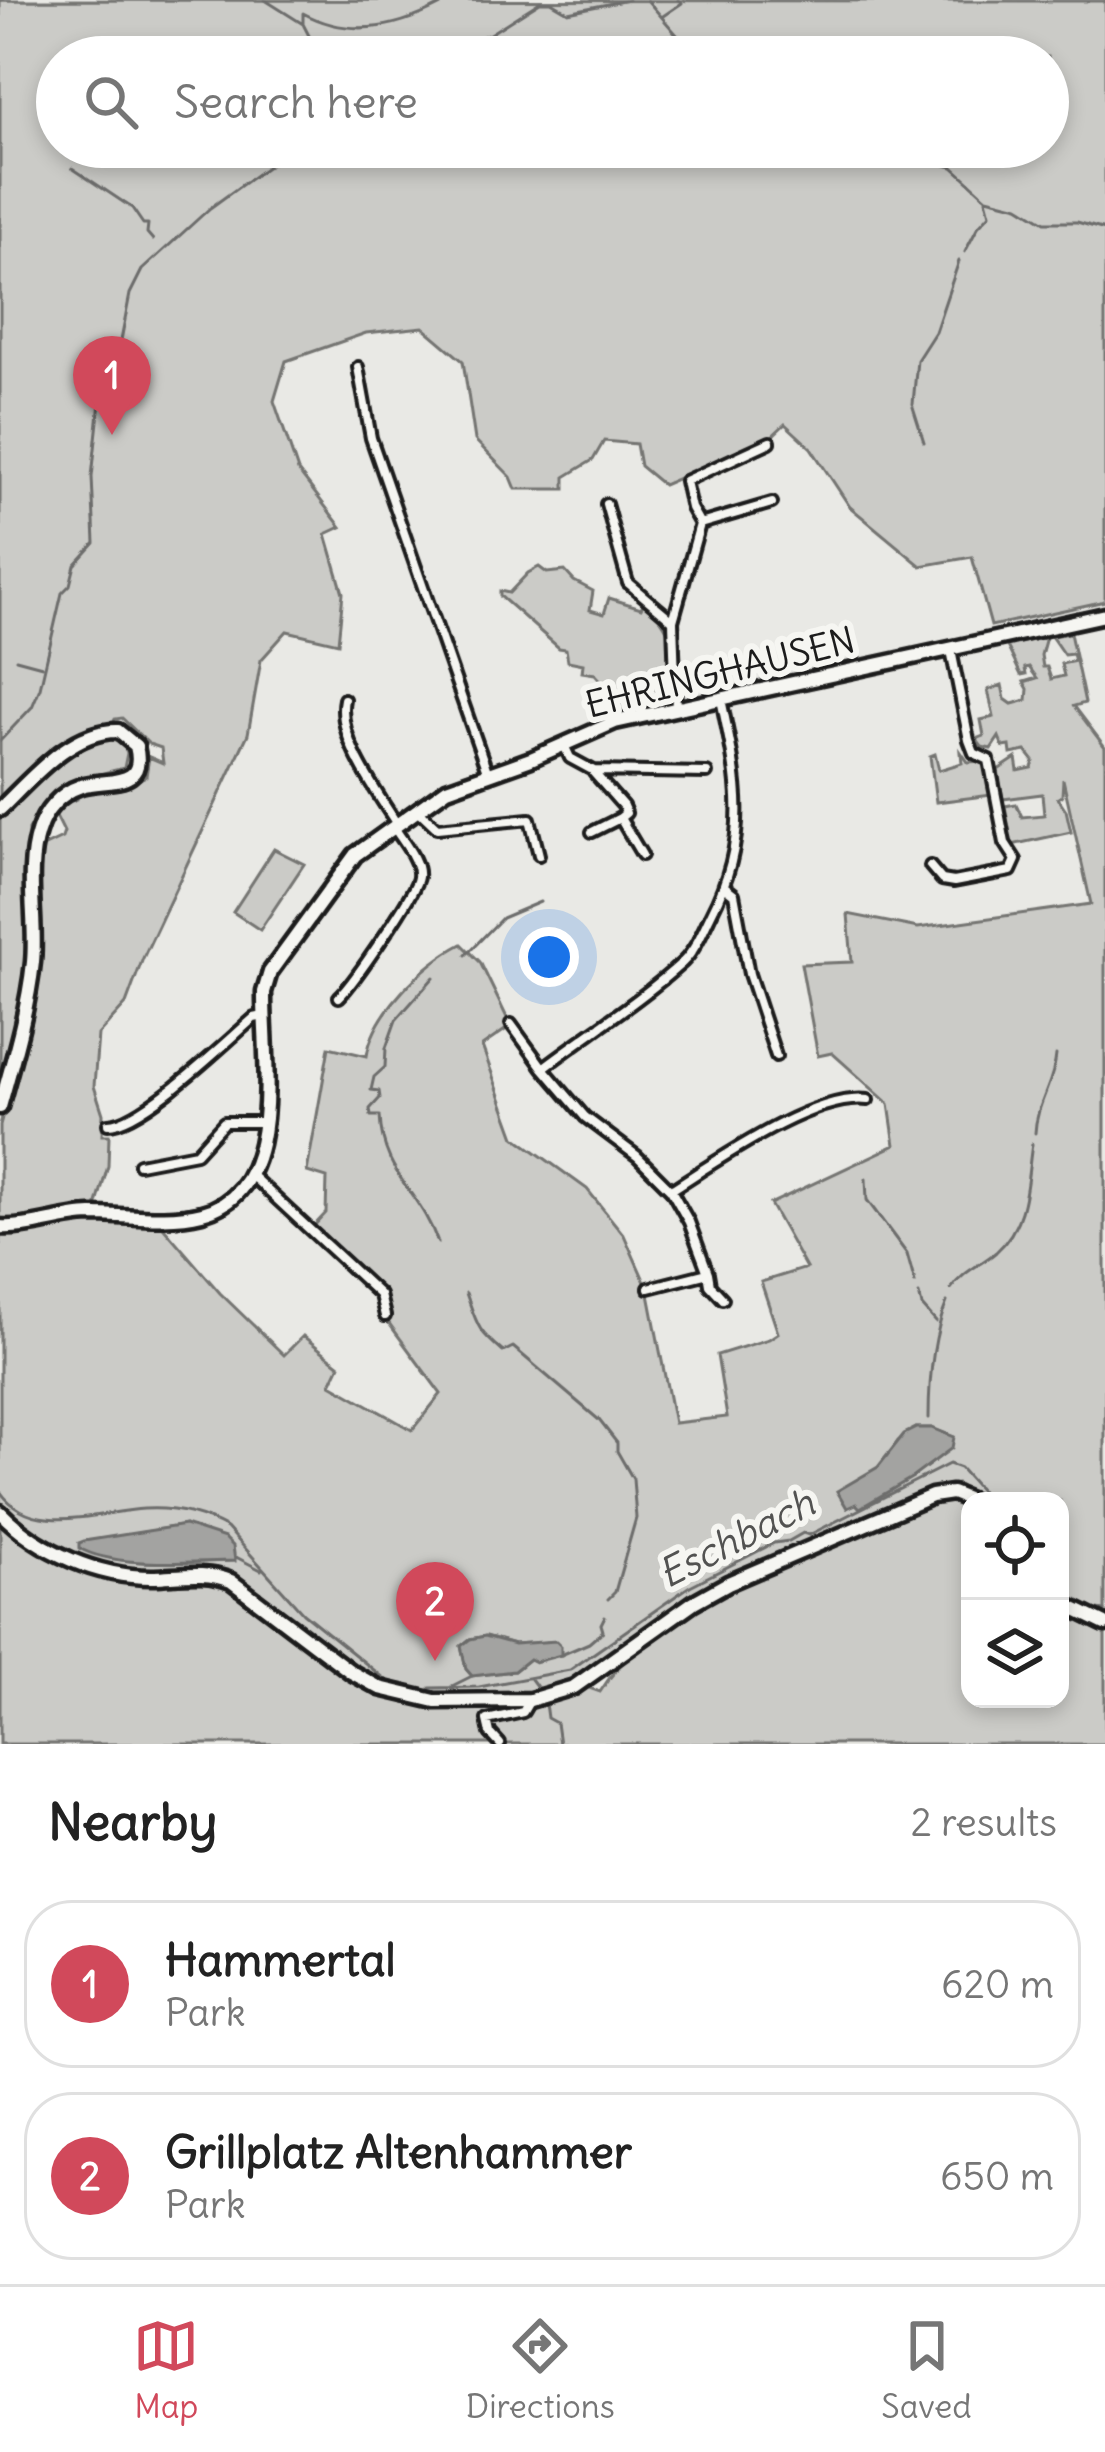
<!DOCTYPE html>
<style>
body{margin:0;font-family:Delius,sans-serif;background:#f6f6f6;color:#222}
.controls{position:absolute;right:36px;bottom:36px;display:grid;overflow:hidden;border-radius:24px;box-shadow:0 6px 18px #0003}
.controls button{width:108px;height:108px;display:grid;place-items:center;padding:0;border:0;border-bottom:3px solid #e0e0e0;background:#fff;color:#222;font:60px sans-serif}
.you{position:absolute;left:549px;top:957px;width:42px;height:42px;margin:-30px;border:9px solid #fff;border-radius:50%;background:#1a73e8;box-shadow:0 0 0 18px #1a73e833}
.badge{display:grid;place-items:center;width:78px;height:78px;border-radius:50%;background:#d1495b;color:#fff;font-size:39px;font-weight:700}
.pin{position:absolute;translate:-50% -99px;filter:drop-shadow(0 3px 6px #0008)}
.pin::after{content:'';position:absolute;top:63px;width:42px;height:36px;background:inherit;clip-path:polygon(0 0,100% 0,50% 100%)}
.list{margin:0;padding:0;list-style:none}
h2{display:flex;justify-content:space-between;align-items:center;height:156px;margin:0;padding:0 48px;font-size:51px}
h2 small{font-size:39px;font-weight:400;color:#767676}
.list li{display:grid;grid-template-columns:78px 1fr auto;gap:36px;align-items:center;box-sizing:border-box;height:168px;margin:0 24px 24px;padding:0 24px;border:3px solid #e0e0e0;border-radius:48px}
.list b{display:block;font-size:45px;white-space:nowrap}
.list p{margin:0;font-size:39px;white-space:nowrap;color:#767676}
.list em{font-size:39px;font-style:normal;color:#767676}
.icon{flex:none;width:66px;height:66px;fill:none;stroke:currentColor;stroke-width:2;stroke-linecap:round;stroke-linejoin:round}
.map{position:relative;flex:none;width:1105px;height:1744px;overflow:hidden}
.search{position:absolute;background:#fff;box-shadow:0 6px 18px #0003;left:36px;right:36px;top:36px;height:132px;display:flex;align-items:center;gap:30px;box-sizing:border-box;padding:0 42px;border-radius:66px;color:#767676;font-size:45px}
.sheet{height:540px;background:#fff}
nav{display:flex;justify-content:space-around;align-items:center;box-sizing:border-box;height:168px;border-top:3px solid #e0e0e0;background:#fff;font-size:33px;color:#767676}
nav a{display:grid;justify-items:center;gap:6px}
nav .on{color:#d1495b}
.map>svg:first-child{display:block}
</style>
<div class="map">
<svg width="1105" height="1744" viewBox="0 0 1105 1744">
<rect width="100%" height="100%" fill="#e9e9e5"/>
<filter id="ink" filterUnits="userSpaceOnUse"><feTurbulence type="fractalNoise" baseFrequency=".00833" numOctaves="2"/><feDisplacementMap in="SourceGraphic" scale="24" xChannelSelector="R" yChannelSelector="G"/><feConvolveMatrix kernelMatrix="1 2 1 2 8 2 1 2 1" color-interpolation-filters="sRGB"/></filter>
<g filter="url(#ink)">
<path fill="#cbcbc7" stroke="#747472" stroke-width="3" fill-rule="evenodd" d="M 0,0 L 1105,1 L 1105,601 L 991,626 L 972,557 L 921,566 L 850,507 L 811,448 L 785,424 L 769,439 L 663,485 L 640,466 L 636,444 L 604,441 L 593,460 L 565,477 L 565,489 L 516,489 L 511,477 L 475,440 L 463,361 L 423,327 L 366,333 L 286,361 L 274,401 L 298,471 L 341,527 L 326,534 L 343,593 L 338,643 L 287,631 L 261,660 L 248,734 L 143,958 L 126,1004 L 98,1035 L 94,1086 L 103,1114 L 102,1135 L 109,1135 L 108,1166 L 95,1211 C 62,1211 32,1221 0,1222 L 0,1125 L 33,1001 L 41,854 L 43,847 L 62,838 L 64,832 L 54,812 L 58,806 L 77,799 L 79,792 L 120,789 L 146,776 L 149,757 L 163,763 L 161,748 L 149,744 L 122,718 L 115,719 L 113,724 L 93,729 L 0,803 ZM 57,57 L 1048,57 L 1048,147 L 57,147 Z
M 539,567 L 547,573 L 565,571 L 574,581 L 593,591 L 590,610 L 604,614 L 609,598 L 641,608 L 644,602 C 681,635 671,651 671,697 L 668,701 L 626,712 L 604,702 L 605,685 L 595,674 L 582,672 L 583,664 L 568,661 L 566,649 L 559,648 L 500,596 L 500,591 L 509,593 L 528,573 Z
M 1070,633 L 1085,703 L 1074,706 L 1105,747 L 1105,1620 L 1060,1596 L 1060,1501 L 981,1501 L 957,1484 C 910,1491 863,1519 821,1538 C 788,1552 751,1564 720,1582 C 640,1629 554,1730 452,1690 L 447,1698 L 388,1687 L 353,1668 L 227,1573 C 202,1568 177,1573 152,1573 C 98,1573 36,1546 0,1505 L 0,1233 L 73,1220 L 158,1221 L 220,1293 L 284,1355 L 303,1336 L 340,1365 L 331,1384 L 412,1430 L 441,1394 L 388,1322 L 381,1293 L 312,1228 L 326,1213 L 327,1178 L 307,1172 L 329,1047 L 367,1056 C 373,1013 424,964 462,944 L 480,962 L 511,1026 L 482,1046 L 515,1137 L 587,1189 L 624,1235 L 648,1289 L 674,1423 L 727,1417 L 717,1355 L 769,1339 L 778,1333 L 761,1282 L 806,1268 L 770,1204 L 895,1145 L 889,1104 L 832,1053 L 818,1056 L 801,964 L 852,962 L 848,914 L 918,928 L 1091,904 L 1063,779 L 1062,796 L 1058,798 L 1066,810 L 1071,832 L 1012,845 L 1005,806 L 1016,804 L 1022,817 L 1044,815 L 1042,794 L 1003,799 L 998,770 L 1016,758 L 1018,771 L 1032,768 L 1034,761 L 1026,751 L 1011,754 L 1010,746 L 1003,747 L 999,737 L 991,749 L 982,747 L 976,739 L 984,736 L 981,720 L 994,717 L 988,690 L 1002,685 L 1005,699 L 1012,704 L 1027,700 L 1028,689 L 1024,682 L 1037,678 L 1029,667 L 1025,668 L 1026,674 L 1021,675 L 1007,646 L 1046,637 L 1041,655 L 1043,667 L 1047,667 L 1051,679 L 1064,676 L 1061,664 L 1075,661 L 1073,654 L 1064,655 L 1051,636 ZM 916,1428 L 931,1428 L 954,1437 L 946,1451 L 856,1504 L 898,1441 ZM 185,1525 L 236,1557 L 234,1561 C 197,1561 105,1571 80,1543 ZM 486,1636 L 514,1644 L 550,1642 L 514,1671 L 472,1676 L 466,1669 L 461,1646 L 470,1639 Z
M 103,738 L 123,743 L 127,753 L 124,768 L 71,781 L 47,799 L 28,830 L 30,949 L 0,1089 L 0,815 L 57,763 Z
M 961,752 L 968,762 L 984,761 L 992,795 L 936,802 L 930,756 L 935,754 L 939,770 L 962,763 Z
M 274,849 L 304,864 L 260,930 L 233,912 Z
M 947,1499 L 970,1507 L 970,1699 L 1060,1699 L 1060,1608 L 1105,1628 L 1105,1744 L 0,1744 L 0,1517 L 89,1571 L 224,1582 L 391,1696 L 406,1701 L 459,1706 L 584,1686 L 600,1692 C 655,1601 829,1545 925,1502 Z"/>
<path fill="#a3a3a1" stroke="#6d6d6c" stroke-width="3" d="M 916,1428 L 932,1428 L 954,1437 L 952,1448 L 913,1477 L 860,1508 L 856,1504 L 847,1508 L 837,1491 L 878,1467 L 904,1434 Z
M 185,1525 L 225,1538 L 233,1546 L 235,1561 C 191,1561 116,1569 79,1548 L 79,1543 L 84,1541 Z
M 485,1636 L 514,1644 L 556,1641 L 561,1646 L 561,1655 L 535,1662 L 529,1659 L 514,1671 L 472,1676 L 466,1669 L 461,1646 L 470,1639 Z"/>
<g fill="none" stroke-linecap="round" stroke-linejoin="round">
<path stroke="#6d6d6c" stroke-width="3" d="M 265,0 L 303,24 L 320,57
M 647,0 L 690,50 L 721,57
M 663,16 L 682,3 L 678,0
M 303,24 L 303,13 C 353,40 403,27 450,0
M 400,57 L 488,35 L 540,2 L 551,2 L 568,12 L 628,0
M 897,147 L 915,157 L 953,167 L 987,198 L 1019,206 L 1045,222 L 1077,222 L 1105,230
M 72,168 L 132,208 L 143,224 L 148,224 L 147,233 L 153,240
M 965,252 L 978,227 L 990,214 L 986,199
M 913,404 L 917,360 L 935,332 L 959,261
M 913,407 L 924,442
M 16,659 L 42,666
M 0,741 L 32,707 L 40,688 L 62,593 L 70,585 L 75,565 L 95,543 L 92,477 L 100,402 L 118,356 L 130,294 L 142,270 L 210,208 L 294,147
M 466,955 L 502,918 L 540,902
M 434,977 L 396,1020 L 386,1048 L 385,1067 L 374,1077 L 371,1090 L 379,1091 L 380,1098 L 370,1109 L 371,1116 L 380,1116 C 382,1174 421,1193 438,1243
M 1035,1133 C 1036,1104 1054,1083 1056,1055
M 866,1179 L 867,1200 L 907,1254 L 915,1283
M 951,1289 C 963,1271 981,1265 996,1252 C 1028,1223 1026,1183 1032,1144
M 466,1293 C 478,1327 477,1330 503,1352 L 513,1347 L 599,1420 L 617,1443 L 617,1451 L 633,1479 L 636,1518 L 615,1592 L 608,1599
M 919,1294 L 922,1306 L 936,1322
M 929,1418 C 929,1380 932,1338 947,1302
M 0,1491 C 32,1538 97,1512 144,1509 C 174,1507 200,1513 227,1528 L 303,1613 L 390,1683 L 417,1689
M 236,1557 L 261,1570
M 1060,1590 L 1089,1609 L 1105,1611
M 561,1655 L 589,1643 L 603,1631 L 601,1624 L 605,1616
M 531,1679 L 542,1694
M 452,1686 L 472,1676
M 430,1688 L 479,1687 L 570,1670 L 690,1586 L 774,1543 L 789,1541 L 803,1533 L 809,1535 L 949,1464 L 960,1468 L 989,1501
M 545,1703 L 547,1718 L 556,1723 L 559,1744"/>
<defs>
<path id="street" d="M 358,367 L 371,438 L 488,774
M 606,504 L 628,583 L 673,621 L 676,709
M 700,524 L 691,508 L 685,481 L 770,442
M 673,621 L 700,524 L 772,503
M 344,699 C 336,737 377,792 396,823
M 721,699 C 738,780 751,837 711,914 C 703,930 696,949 683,962 C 640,1001 589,1033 543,1068 L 585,1117 L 637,1156 L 671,1190 C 717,1161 813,1093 868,1100
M 564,745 L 570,758 L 594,771 L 707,773
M 594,773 L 623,806 L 626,813 L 620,818 L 642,855
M 417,809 L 437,828 L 530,819 L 539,855
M 592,832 L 620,818
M 930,866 L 942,880 L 954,882 L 1011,871 L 1016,860 L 1005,843 L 989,760 L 974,753 L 969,740 L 951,650
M 725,887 L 734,894 L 749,974 L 776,1056
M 339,997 C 352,985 417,891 418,877 C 420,860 402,841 394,827
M 511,1024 L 543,1068
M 108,1124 C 142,1124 226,1042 254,1018 L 264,1016
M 139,1164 L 196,1153 L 224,1122 L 263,1122
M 252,1176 L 380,1295 L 385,1316
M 708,1273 L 710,1285 L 723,1299
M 649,1288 L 708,1273 L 689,1222 L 671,1190
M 500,1744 L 490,1733 L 487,1720 L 523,1712 L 530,1700"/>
<path id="secondary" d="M 0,809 C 31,779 71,730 118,731 L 136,746 C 147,790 107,778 81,786 C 60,793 44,811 38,832 C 25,872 37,920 33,962 C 28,1010 13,1060 0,1107
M 0,1227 C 30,1229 60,1216 91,1215 C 126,1215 167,1222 202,1213 C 288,1191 263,1060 264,992 L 270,972 L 355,855 L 447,789 L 531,759 L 615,722 L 1105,615
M 0,1512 C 39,1552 99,1578 155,1577 C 181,1576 206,1571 231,1581 L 351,1672 L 380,1688 L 435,1701 L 530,1700 L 574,1687 L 694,1602 L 728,1583 L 932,1496 L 952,1493 L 972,1501
M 1060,1602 L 1105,1624"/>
</defs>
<use href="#street" stroke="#1c1c1c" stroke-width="16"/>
<use href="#secondary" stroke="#1c1c1c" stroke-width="21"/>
<use href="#street" stroke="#f6f6f2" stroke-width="8"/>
<use href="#secondary" stroke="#f6f6f2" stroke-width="12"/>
</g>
</g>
<g text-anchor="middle" stroke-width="12" stroke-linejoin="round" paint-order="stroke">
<g font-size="36" fill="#1c1c1c" stroke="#f6f6f2">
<text transform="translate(720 672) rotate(-14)" y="13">EHRINGHAUSEN</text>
</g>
<g font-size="39" font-style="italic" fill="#525251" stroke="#f6f6f2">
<text transform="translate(736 1538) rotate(-27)" y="14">Eschbach</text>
</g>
</g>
</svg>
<div class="controls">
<button><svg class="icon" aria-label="locate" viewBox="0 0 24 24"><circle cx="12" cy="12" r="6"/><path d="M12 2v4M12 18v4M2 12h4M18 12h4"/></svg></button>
<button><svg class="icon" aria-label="layers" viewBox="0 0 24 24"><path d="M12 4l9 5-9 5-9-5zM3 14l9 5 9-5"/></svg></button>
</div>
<div class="you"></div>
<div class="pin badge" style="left:112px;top:435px">1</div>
<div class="pin badge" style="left:435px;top:1661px">2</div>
<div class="search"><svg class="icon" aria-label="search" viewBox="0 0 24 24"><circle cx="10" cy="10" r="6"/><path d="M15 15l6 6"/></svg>Search here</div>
</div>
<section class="sheet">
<h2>Nearby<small>2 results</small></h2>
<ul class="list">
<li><span class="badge">1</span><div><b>Hammertal</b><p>Park</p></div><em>620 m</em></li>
<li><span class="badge">2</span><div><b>Grillplatz Altenhammer</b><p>Park</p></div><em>650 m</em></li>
</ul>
</section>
<nav>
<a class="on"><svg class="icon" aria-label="map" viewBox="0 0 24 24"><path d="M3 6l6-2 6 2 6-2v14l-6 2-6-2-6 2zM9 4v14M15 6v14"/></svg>Map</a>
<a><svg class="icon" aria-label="directions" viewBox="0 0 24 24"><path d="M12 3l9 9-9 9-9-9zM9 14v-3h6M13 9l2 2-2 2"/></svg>Directions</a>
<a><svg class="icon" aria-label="saved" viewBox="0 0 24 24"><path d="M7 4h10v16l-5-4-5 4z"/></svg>Saved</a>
</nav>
